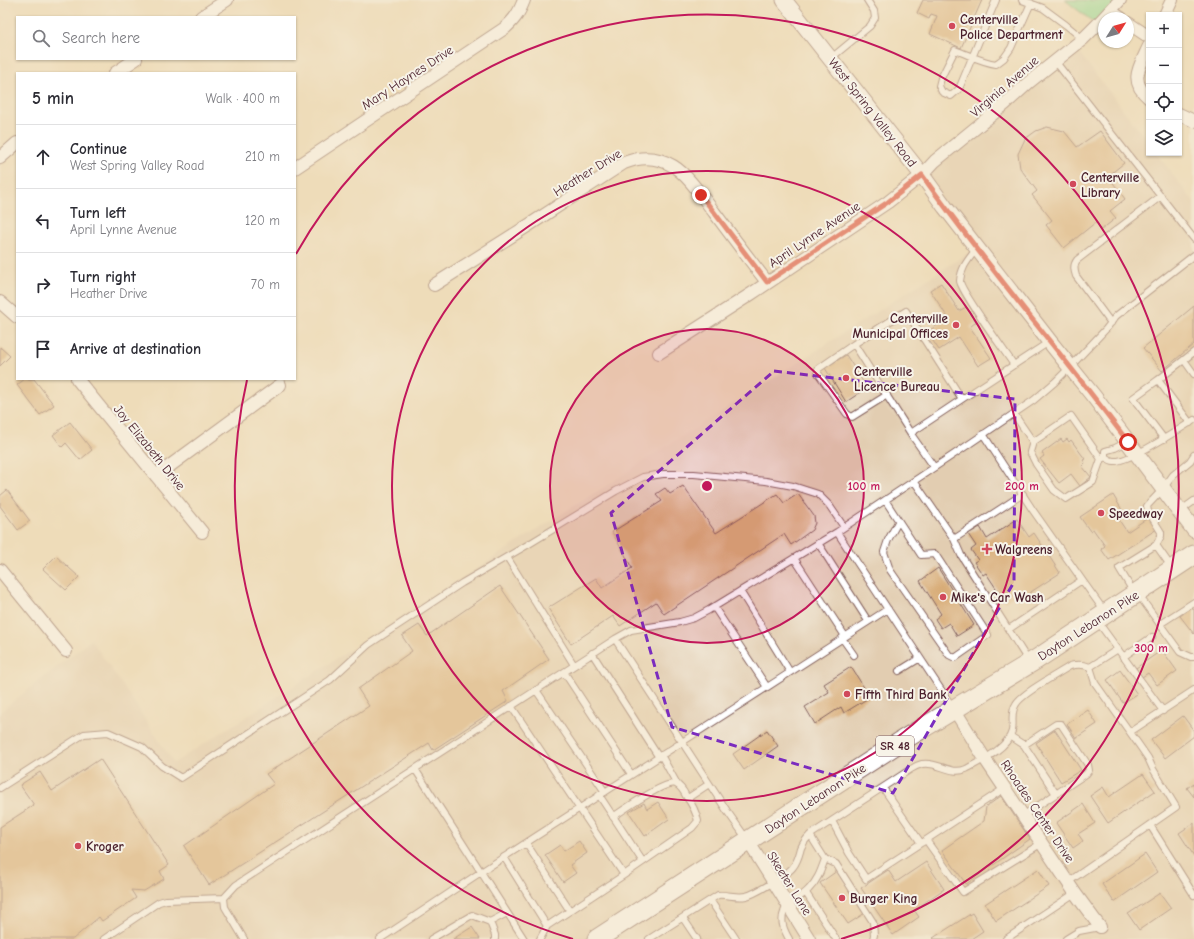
<!DOCTYPE html>
<meta charset="utf-8">
<style>
body{margin:0;font-family:"Comic Neue",sans-serif;background:#f7f7f7;color:#2b2b33}
.controls{position:absolute;right:12px;top:12px;display:grid;overflow:hidden;border-radius:0px;box-shadow:0 1px 3px #0004}
.controls button{width:36px;height:36px;display:grid;place-items:center;padding:0;border:0;border-bottom:1px solid #e1e1e2;background:#fff;color:#2b2b33;font:20px sans-serif}
.compass{position:absolute;left:1098px;top:12px;width:36px;height:36px;border-radius:50%;background:#fff;box-shadow:0 1px 3px #0004;rotate:53deg}
.stop{position:absolute;width:12px;height:12px;margin:-9px;border:3px solid #d93025;border-radius:50%;background:#fff}
.stop.end{background:#d93025;border-color:#fff;box-shadow:0 1px 4px #0008}
.list{margin:0;padding:0;list-style:none}
h2{display:flex;justify-content:space-between;align-items:center;height:52px;margin:0;padding:0 16px;font-size:17px}
h2 small{font-size:13px;font-weight:400;color:#7c7c81}
.list li{display:grid;grid-template-columns:26px 1fr auto;gap:12px;align-items:center;box-sizing:border-box;height:64px;padding:0 16px;border-top:1px solid #e1e1e2}
.list b{display:block;font-size:15px;white-space:nowrap}
.list p{margin:0;font-size:13px;white-space:nowrap;color:#7c7c81}
.list em{font-size:13px;font-style:normal;color:#7c7c81}
.icon{flex:none;width:22px;height:22px;fill:none;stroke:currentColor;stroke-width:2;stroke-linecap:round;stroke-linejoin:round}
.map{position:relative;flex:none;width:1194px;height:939px;overflow:hidden}
.search{position:absolute;background:#fff;box-shadow:0 1px 3px #0004;left:16px;top:16px;width:280px;height:44px;display:flex;align-items:center;gap:10px;box-sizing:border-box;padding:0 14px;border-radius:0px;color:#7c7c81;font-size:15px}
.panel{position:absolute;background:#fff;box-shadow:0 1px 3px #0004;left:16px;top:72px;width:280px;height:308px;border-radius:0px}
.map>svg:first-child{display:block}
</style>
<div class="map">
<svg width="1194" height="939" viewBox="0 0 1194 939">
<rect width="100%" height="100%" fill="#f7f3e8"/>
<filter id="ink" filterUnits="userSpaceOnUse"><feTurbulence type="fractalNoise" baseFrequency=".025" numOctaves="2"/><feDisplacementMap in="SourceGraphic" scale="8" xChannelSelector="R" yChannelSelector="G"/><feConvolveMatrix kernelMatrix="1 2 1 2 8 2 1 2 1" color-interpolation-filters="sRGB"/></filter>
<filter id="wash" filterUnits="userSpaceOnUse"><feTurbulence type="fractalNoise" baseFrequency=".012" numOctaves="4" result="noise"/><feDisplacementMap in="SourceGraphic" scale="16" xChannelSelector="R" yChannelSelector="G"/><feGaussianBlur stdDeviation="0.9" result="paint"/><feColorMatrix in="noise" values="0 0 0 0 0 0 0 0 0 0 0 0 0 0 0 0 0 1.4 0 .05"/><feComposite in="paint" operator="in"/></filter>
<g filter="url(#wash)">
<rect width="100%" height="100%" fill="#eedcb9"/>
<path fill="#e2cdb1" d="M 1074,46 L 1149,143 L 1149,153 L 1156,153 L 1194,202 L 1194,939 L 0,939 L 0,712 L 91,640 L 123,686 L 174,763 L 976,248 L 922,175 Z"/>
<path fill="#91dd9a" stroke="#6e7e62" d="M 1065,0 L 1120,0 L 1097,25 Z"/>
<g id="blocks">
<path fill="#d8ac77" d="M 923,0 L 982,0 L 961,48 L 930,34 L 937,16 L 931,14 L 929,19 L 917,13 Z
M 1047,127 L 1064,131 L 1077,147 L 1100,131 L 1124,163 L 1108,176 L 1125,199 L 1110,211 L 1116,218 L 1101,230 L 1096,222 L 1064,248 L 1046,225 L 1052,220 L 1032,195 L 1037,191 L 1020,168 L 1018,154 L 1025,139 L 1036,131 Z
M 941,283 L 959,311 L 966,307 L 976,322 L 970,327 L 991,358 L 978,366 L 959,337 L 939,350 L 927,332 L 948,318 L 930,290 Z
M 1194,306 L 1194,344 L 1162,371 L 1143,348 Z
M 0,347 L 10,356 L 0,366 Z
M 846,355 L 867,388 L 846,402 L 825,368 Z
M 25,379 L 34,379 L 54,405 L 40,415 L 17,385 Z
M 70,422 L 92,450 L 80,460 L 66,443 L 62,447 L 53,435 Z
M 1061,439 L 1063,442 L 1067,439 L 1069,442 L 1071,440 L 1085,459 L 1083,460 L 1085,463 L 1082,466 L 1091,477 L 1080,486 L 1071,474 L 1059,483 L 1040,459 L 1044,456 L 1042,453 Z
M 683,486 L 716,533 L 777,494 L 784,503 L 798,494 L 814,516 L 815,523 L 812,530 L 791,545 L 784,534 L 664,614 L 656,602 L 620,626 L 613,616 L 571,644 L 548,608 L 596,578 L 602,588 L 632,568 L 612,532 L 662,501 L 656,494 L 665,488 L 670,494 Z
M 7,490 L 30,521 L 18,530 L 0,506 L 0,496 Z
M 1113,495 L 1122,510 L 1115,514 L 1127,532 L 1149,517 L 1157,529 L 1109,560 L 1101,549 L 1105,546 L 1093,529 L 1090,531 L 1080,517 Z
M 1017,519 L 1029,537 L 1034,533 L 1060,573 L 1020,599 L 1017,594 L 1005,602 L 986,573 L 983,575 L 974,562 L 978,560 L 971,550 L 976,546 L 968,534 L 980,527 L 987,539 Z
M 56,556 L 79,577 L 66,590 L 43,569 Z
M 938,568 L 974,625 L 957,636 L 949,623 L 941,628 L 935,619 L 941,614 L 920,581 Z
M 500,586 L 549,659 L 503,691 L 508,701 L 433,750 L 429,743 L 209,885 L 184,846 L 274,784 L 266,774 L 369,706 L 358,689 L 412,651 L 402,636 L 419,625 L 427,636 Z
M 1192,607 L 1194,610 L 1194,634 L 1180,616 Z
M 1162,650 L 1177,671 L 1157,685 L 1148,673 L 1142,677 L 1136,668 Z
M 851,667 L 870,697 L 844,713 L 841,707 L 815,724 L 805,707 L 829,692 L 824,684 Z
M 1120,670 L 1137,694 L 1123,703 L 1107,680 Z
M 1088,710 L 1097,724 L 1076,738 L 1067,724 Z
M 1183,716 L 1194,731 L 1194,736 L 1165,758 L 1151,740 Z
M 767,730 L 778,746 L 744,770 L 733,754 Z
M 1055,730 L 1081,770 L 1061,782 L 1036,743 Z
M 100,759 L 169,865 L 160,871 L 164,879 L 144,891 L 131,890 L 136,898 L 102,921 L 99,917 L 73,939 L 0,939 L 0,827 L 34,805 L 20,785 L 40,772 L 52,791 Z
M 1143,774 L 1155,791 L 1108,823 L 1090,796 L 1103,787 L 1109,797 Z
M 1194,783 L 1194,797 L 1187,788 Z
M 1001,796 L 1030,839 L 966,884 L 942,850 L 984,821 L 986,807 Z
M 658,802 L 669,819 L 645,836 L 629,812 L 644,803 L 647,809 Z
M 1083,804 L 1095,823 L 1078,834 L 1083,841 L 1073,848 L 1056,823 Z
M 1194,823 L 1194,856 L 1179,833 Z
M 579,841 L 587,853 L 570,865 L 576,873 L 563,882 L 545,855 L 560,845 L 564,851 Z
M 1145,854 L 1157,872 L 1114,902 L 1102,884 Z
M 926,862 L 944,889 L 914,910 L 919,917 L 893,935 L 861,888 L 888,870 L 896,882 Z
M 1038,869 L 1049,886 L 996,921 L 985,904 Z
M 837,871 L 865,913 L 848,924 L 820,883 Z
M 1160,893 L 1171,908 L 1139,930 L 1128,914 Z
M 972,913 L 983,931 L 971,939 L 934,939 L 933,938 Z
M 472,927 L 480,939 L 453,939 Z"/>
</g>
</g>
<g filter="url(#ink)">
<use href="#blocks" fill-opacity="0" stroke="#83615d" stroke-width="1"/>
<g fill="none" stroke-linecap="round" stroke-linejoin="round">
<defs>
<path id="service" d="M 996,0 L 959,89 L 951,96 L 942,92 L 939,86 L 941,78 L 955,50 C 969,55 982,62 996,64 L 1004,58 L 1011,48 L 1031,3
M 1022,0 L 1043,8 L 1066,25 L 1083,39
M 830,59 L 870,26 L 875,18 L 874,11 L 867,0
M 1055,61 L 1194,239
M 977,248 C 969,259 961,267 960,281 C 960,290 1006,353 1014,365
M 1111,323 L 1076,276 C 1074,270 1073,265 1077,260 L 1161,196
M 854,344 L 818,369 L 818,373 L 847,414 L 852,417 L 887,395
M 1184,360 L 1194,374
M 1158,380 L 1133,398 L 1164,439
M 1014,414 L 1033,442 L 1071,416 L 1101,459 L 1105,457 C 1108,459 1111,461 1114,461 C 1127,463 1180,429 1194,420
M 1190,423 L 1158,380 L 1194,352
M 911,433 L 962,399
M 983,434 L 1032,509 L 1082,580 L 1009,629
M 1033,442 L 1030,452 L 1036,464 L 1054,490 L 1066,499 L 1093,482 L 1101,459
M 1105,457 L 1105,451 L 1115,448 L 1127,442
M 934,467 L 913,437 L 854,344 L 906,311 L 962,399 L 1049,342
M 914,481 L 954,539 L 1023,494
M 885,500 L 921,555 L 935,554 L 988,635 L 955,658 L 949,655 L 890,570 L 884,552 L 888,540 L 898,522
M 1180,511 L 1194,501
M 837,532 L 953,708
M 954,539 L 961,555 L 1029,662
M 818,543 L 868,621
M 507,557 L 574,665
M 794,558 L 845,636
M 1172,568 L 1156,545 L 1161,536 L 1161,532 L 1148,511 L 1147,506 L 1163,489 L 1173,475 L 1190,461 L 1194,455
M 1082,580 L 1105,612
M 740,591 L 790,672
M 1134,593 L 1119,568 L 1156,545
M 1138,594 L 1180,652 L 1191,657 L 1194,657
M 714,607 L 767,687
M 1098,622 L 1163,711
M 1160,624 L 1194,602
M 842,638 L 854,655
M 615,639 L 727,811 L 746,838
M 592,653 L 658,756
M 1123,657 L 1152,637
M 1090,667 L 1118,649
M 899,671 L 920,658
M 564,672 L 631,774
M 536,690 L 605,792
M 511,706 L 624,875 L 547,926 L 540,939
M 1130,732 L 1194,690
M 1010,736 L 1024,745 L 1056,794
M 1024,745 L 1056,724 L 1061,724 L 1088,765 L 1089,770 L 1086,774 L 1024,815
M 661,755 L 677,784
M 415,769 L 524,939
M 0,788 L 84,734 L 108,732 L 142,747 L 162,766 L 181,778 L 330,680 L 368,645 L 462,583 L 529,544 L 616,491 L 643,477 L 663,474 L 694,474 L 766,481 L 793,486 L 818,494 L 829,505 L 844,527
M 883,788 L 921,843 L 923,842
M 1005,788 L 926,840 L 963,892 L 1042,843
M 599,795 L 643,862
M 688,798 L 709,784
M 613,817 C 623,810 666,780 676,784 C 680,786 684,792 686,796 C 692,804 696,811 698,821 L 692,828 L 624,875
M 832,821 L 849,853 L 866,879 L 921,843
M 1150,825 L 1194,895
M 810,835 L 825,859 L 836,864 L 873,922 L 874,935 L 873,939
M 526,843 L 570,911
M 504,857 L 547,926
M 1068,882 L 1176,807 L 1153,769 L 1148,758 L 1139,745 L 1095,683 L 1090,667
M 806,893 L 836,939
M 710,900 L 736,939
M 683,918 L 697,939
M 490,922 L 495,935 L 495,939
M 104,939 L 159,902 L 166,900 L 224,898
M 244,939 L 225,907 L 224,898 L 236,885 L 615,639 L 631,630 L 680,622 L 694,618 L 709,610 L 837,532 L 953,455 L 1034,400 L 1055,382 L 1070,367 L 1106,329 L 1116,316 L 1194,255
M 380,939 L 481,872 L 888,609
M 431,939 L 472,915 L 490,922 L 507,913
M 649,939 L 718,895 C 727,894 736,898 746,896 C 755,894 787,875 793,867 C 798,861 799,855 801,848 C 803,843 806,839 810,835 L 911,769 C 914,767 918,765 922,764 C 938,761 951,776 966,769 C 981,761 1008,748 1012,731 C 1014,722 1010,713 1016,704 C 1022,693 1058,674 1070,666 C 1078,664 1083,664 1090,667
M 789,939 C 784,930 780,922 784,912 C 785,909 786,906 788,904 C 795,899 803,896 809,889 C 818,880 821,870 825,859
M 1006,939 L 1075,893
M 1066,939 L 1079,931 L 1100,927"/>
<path id="minor" d="M 1110,11 L 1121,18
M 1165,15 L 1172,0
M 201,17 L 227,0
M 1128,23 L 1149,37
M 1149,46 C 1140,66 1128,81 1149,98
M 115,73 L 136,59
M 1179,114 L 1194,121
M 0,158 L 17,143
M 295,168 L 505,28 C 515,19 519,13 524,0
M 434,285 L 529,225 L 624,163 C 641,156 657,156 673,166 C 688,175 703,198 714,212 C 731,235 749,259 767,282
M 0,302 L 17,317
M 659,353 L 751,294 L 888,202 L 922,175 L 935,161 L 1005,104 L 1028,83 L 1083,39 L 1097,25 L 1120,0
M 77,379 L 202,532
M 156,476 L 280,385
M 0,570 L 66,651
M 954,709 L 985,759 L 1075,893 L 1100,927
M 748,841 L 809,939"/>
<path id="tertiary" d="M 784,0 L 922,175 L 945,207 L 1050,342 L 1095,398 L 1194,530"/>
<path id="primary" d="M 597,939 L 903,740 L 1037,659 L 1194,555"/>
</defs>
<use href="#service" stroke="#83615d" stroke-width="8"/>
<use href="#minor" stroke="#83615d" stroke-width="14"/>
<use href="#tertiary" stroke="#83615d" stroke-width="17"/>
<use href="#primary" stroke="#83615d" stroke-width="21"/>
<use href="#service" stroke="#fff" stroke-width="6"/>
<use href="#minor" stroke="#fff" stroke-width="12"/>
<use href="#tertiary" stroke="#fff" stroke-width="15"/>
<use href="#primary" stroke="#fff" stroke-width="19"/>
</g>
</g>
<g fill="none" stroke-linecap="round" stroke-linejoin="round" filter="url(#ink)">
<path stroke="#d93025" stroke-width="5" d="M 701,195 L 767,282 L 888,202 L 922,175 C 987,267 1061,352 1128,442"/>
</g>
<path d="M0 0H1194V939H0ZM 774,371 L 1015,399 L 1014,582 L 893,793 L 672,727 L 611,513 Z" fill="#eedcb9" fill-opacity=".55" fill-rule="evenodd"/>
<path fill="none" stroke="#7b2cbf" stroke-width="3" stroke-dasharray="8 5" stroke-linejoin="round" d="M 774,371 L 1015,399 L 1014,582 L 893,793 L 672,727 L 611,513 Z"/>
<circle cx="707" cy="486" r="157" fill="#c2185b" fill-opacity=".12"/>
<g fill="none" stroke="#c2185b" stroke-width="2">
<circle cx="707" cy="486" r="157"/>
<circle cx="707" cy="486" r="315"/>
<path d="M573 939A472 472 0 0 1 247 380M296 254A472 472 0 1 1 841 939"/>
</g>
<g fill="#d1495b" stroke="#f7f3e8" stroke-width="1.5">
<circle cx="952" cy="26" r="4"/>
<circle cx="1073" cy="184" r="4"/>
<circle cx="956" cy="325" r="4"/>
<circle cx="846" cy="378" r="4"/>
<circle cx="1101" cy="513" r="4"/>
<path d="M985 543h4v4h4v4h-4v4h-4v-4h-4v-4h4z"/>
<circle cx="943" cy="597" r="4"/>
<circle cx="847" cy="694" r="4"/>
<circle cx="78" cy="846" r="4"/>
<circle cx="842" cy="898" r="4"/>
</g>
<g text-anchor="middle" stroke-width="4" stroke-linejoin="round" paint-order="stroke">
<rect fill="#f7f3e8" stroke="#7e5f64" stroke-width="1" x="876" y="736" width="38" height="20" rx="3"/>
<g font-size="12" font-weight="bold" fill="#4a1f2b">
<text x="895" y="750">SR 48</text>
</g>
<g font-size="13" font-weight="bold" fill="#4a1f2b" stroke="#f7f3e8" text-anchor="start">
<text x="960" y="24">Centerville<tspan x="960" dy="15">Police Department</tspan></text>
<text x="1081" y="182">Centerville<tspan x="1081" dy="15">Library</tspan></text>
<text x="948" y="323" text-anchor="end">Centerville<tspan x="948" dy="15">Municipal Offices</tspan></text>
<text x="854" y="376">Centerville<tspan x="854" dy="15">Licence Bureau</tspan></text>
<text x="1109" y="518">Speedway</text>
<text x="995" y="554">Walgreens</text>
<text x="951" y="602">Mike's Car Wash</text>
<text x="855" y="699">Fifth Third Bank</text>
<text x="86" y="851">Kroger</text>
<text x="850" y="903">Burger King</text>
</g>
<g font-size="13" fill="#4a1f2b" stroke="#f7f3e8">
<text transform="translate(407 77) rotate(-33)" y="5">Mary Haynes Drive</text>
<text transform="translate(1004 86) rotate(-41)" y="5">Virginia Avenue</text>
<text transform="translate(873 112) rotate(52)" y="5">West Spring Valley Road</text>
<text transform="translate(587 172) rotate(-32)" y="5">Heather Drive</text>
<text transform="translate(814 234) rotate(-34)" y="5">April Lynne Avenue</text>
<text transform="translate(150 447) rotate(51)" y="5">Joy Elizabeth Drive</text>
<text transform="translate(1088 625) rotate(-33)" y="5">Dayton Lebanon Pike</text>
<text transform="translate(815 798) rotate(-33)" y="5">Dayton Lebanon Pike</text>
<text transform="translate(1038 811) rotate(56)" y="5">Rhoades Center Drive</text>
<text transform="translate(790 883) rotate(58)" y="5">Skeeter Lane</text>
</g>
</g>
<circle cx="707" cy="486" r="6" fill="#c2185b" stroke="#f7f3e8" stroke-width="2"/>
<g font-size="12" text-anchor="middle" font-weight="bold" fill="#c2185b" stroke="#f7f3e8" stroke-width="4" stroke-linejoin="round" paint-order="stroke">
<text x="864" y="490">100 m</text>
<text x="1022" y="490">200 m</text>
<text x="1151" y="652">300 m</text>
</g>
</svg>
<div class="controls">
<button>+</button>
<button>−</button>
<button><svg class="icon" aria-label="locate" viewBox="0 0 24 24"><circle cx="12" cy="12" r="6"/><path d="M12 2v4M12 18v4M2 12h4M18 12h4"/></svg></button>
<button><svg class="icon" aria-label="layers" viewBox="0 0 24 24"><path d="M12 4l9 5-9 5-9-5zM3 14l9 5 9-5"/></svg></button>
</div>
<svg class="compass" viewBox="-18 -18 36 36"><path d="M0-13l5 13h-10z" fill="#e53935"/><path d="M0 13l5-13h-10z" fill="#7c7c81"/></svg>
<div class="stop" style="left:1128px;top:442px"></div>
<div class="stop end" style="left:701px;top:195px"></div>
<div class="search"><svg class="icon" aria-label="search" viewBox="0 0 24 24"><circle cx="10" cy="10" r="6"/><path d="M15 15l6 6"/></svg>Search here</div>
<section class="panel">
<h2>5 min<small>Walk · 400 m</small></h2>
<ul class="list">
<li><svg class="icon" aria-label="ahead" viewBox="0 0 24 24"><path d="M12 20V5M6 11l6-6 6 6"/></svg><div><b>Continue</b><p>West Spring Valley Road</p></div><em>210 m</em></li>
<li><svg class="icon" aria-label="left" viewBox="0 0 24 24"><path d="M17 20v-9H6M10 6l-5 5 5 5"/></svg><div><b>Turn left</b><p>April Lynne Avenue</p></div><em>120 m</em></li>
<li><svg class="icon" aria-label="right" viewBox="0 0 24 24"><path d="M7 20v-9h11M14 6l5 5-5 5"/></svg><div><b>Turn right</b><p>Heather Drive</p></div><em>70 m</em></li>
<li><svg class="icon" aria-label="arrive" viewBox="0 0 24 24"><path d="M6 21V4h12l-3 4 3 4H6"/></svg><div><b>Arrive at destination</b></div></li>
</ul>
</section>
</div>
